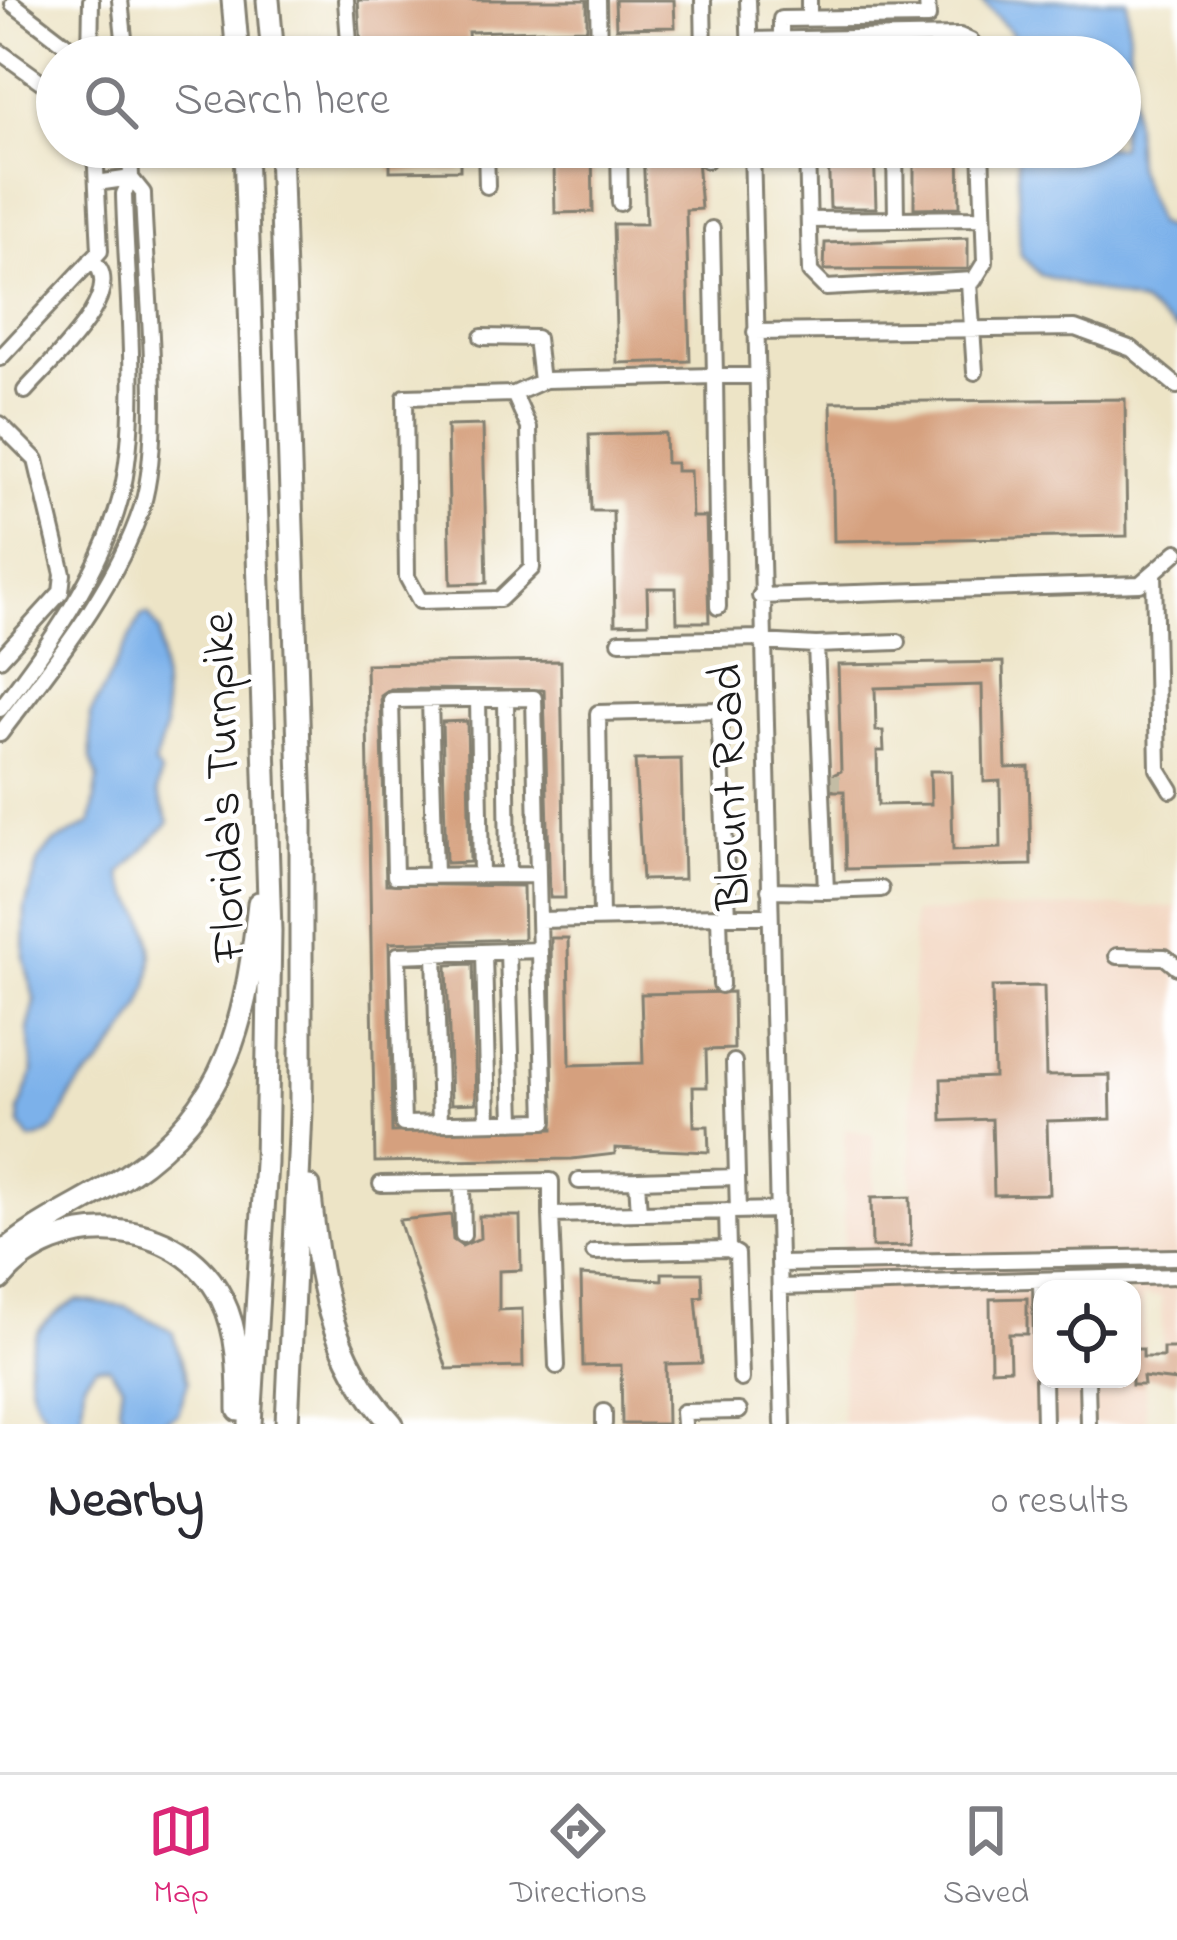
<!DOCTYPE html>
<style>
body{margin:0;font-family:"Indie Flower",sans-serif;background:#f7f7f7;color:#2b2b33}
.controls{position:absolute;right:36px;bottom:36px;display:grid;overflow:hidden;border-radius:24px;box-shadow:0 3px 9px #0004}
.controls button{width:108px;height:108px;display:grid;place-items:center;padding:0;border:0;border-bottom:3px solid #e1e1e2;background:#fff;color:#2b2b33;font:60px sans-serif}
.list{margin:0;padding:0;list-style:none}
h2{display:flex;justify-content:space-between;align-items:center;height:156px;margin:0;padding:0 48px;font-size:51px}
h2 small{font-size:39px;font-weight:400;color:#7c7c81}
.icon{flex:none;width:66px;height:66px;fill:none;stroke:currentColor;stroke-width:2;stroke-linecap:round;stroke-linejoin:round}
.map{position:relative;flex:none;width:1177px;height:1424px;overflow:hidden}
.search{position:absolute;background:#fff;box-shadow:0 3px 9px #0004;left:36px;right:36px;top:36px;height:132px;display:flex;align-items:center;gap:30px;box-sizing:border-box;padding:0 42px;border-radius:66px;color:#7c7c81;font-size:45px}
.sheet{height:348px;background:#fff}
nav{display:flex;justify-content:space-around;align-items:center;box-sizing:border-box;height:168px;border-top:3px solid #e1e1e2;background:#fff;font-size:33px;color:#7c7c81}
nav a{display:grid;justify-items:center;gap:6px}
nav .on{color:#db2777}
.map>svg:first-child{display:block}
</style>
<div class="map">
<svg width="1177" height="1424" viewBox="0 0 1177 1424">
<rect width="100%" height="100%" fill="#fff"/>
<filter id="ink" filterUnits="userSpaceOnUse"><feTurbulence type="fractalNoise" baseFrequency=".00833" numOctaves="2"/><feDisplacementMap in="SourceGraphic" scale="24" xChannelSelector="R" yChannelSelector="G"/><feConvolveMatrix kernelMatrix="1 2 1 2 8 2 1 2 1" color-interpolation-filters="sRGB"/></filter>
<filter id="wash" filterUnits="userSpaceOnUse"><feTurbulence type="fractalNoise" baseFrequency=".004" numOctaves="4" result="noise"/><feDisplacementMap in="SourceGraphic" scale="48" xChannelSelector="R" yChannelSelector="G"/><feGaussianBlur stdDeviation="2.7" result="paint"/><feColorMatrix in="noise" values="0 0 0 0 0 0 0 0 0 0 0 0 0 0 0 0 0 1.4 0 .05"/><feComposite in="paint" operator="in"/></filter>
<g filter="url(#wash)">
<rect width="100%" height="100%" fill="#ede4c6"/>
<path fill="#f2d4be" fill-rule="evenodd" d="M 1100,906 L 1177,907 L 1177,1380 L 1164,1379 L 1161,1297 L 1143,1296 L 1146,1424 L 842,1424 L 845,1128 L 873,1135 L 875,1195 L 911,1197 L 913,913 ZM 1042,1289 L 1132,1289 L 1132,1379 L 1042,1379 Z"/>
<path fill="#7cb1ea" stroke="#4c6683" stroke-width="3" d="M 980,0 L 1127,0 L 1136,166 L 1157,224 L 1177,232 L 1177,331 L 1142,304 L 1040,275 L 1020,254 L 1017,147 L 1120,147 L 1120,57 L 1014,57 L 1012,33 Z
M 148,614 L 160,631 L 165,729 L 154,764 L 160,773 L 157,792 L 169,822 L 121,874 C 126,895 144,910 149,932 C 161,986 132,1028 98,1067 C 90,1075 77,1085 72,1094 C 61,1115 58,1136 30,1140 L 20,1125 L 19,1111 L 33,1072 L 28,1029 L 35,1002 L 24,958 L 25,908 L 39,861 L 52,844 L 91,823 L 98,778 L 91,759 L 90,715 L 141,616 Z
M 77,1300 L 126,1307 L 172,1331 L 188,1382 L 178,1414 L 157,1424 L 128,1424 L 119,1408 L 122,1384 L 109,1367 L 96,1366 L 84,1381 L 82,1415 L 70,1424 C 28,1424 19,1359 39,1330 C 48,1318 64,1307 77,1300 Z"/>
<g id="blocks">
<path fill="#d5a07e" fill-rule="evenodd" d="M 358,0 L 587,0 L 587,29 L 468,32 L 469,45 L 361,47 Z
M 615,0 L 674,0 L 675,27 L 616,28 Z
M 390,147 L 460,147 L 460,170 L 390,171 Z
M 513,147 L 592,147 L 593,212 L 555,213 L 554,165 L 513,166 Z
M 643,147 L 696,147 L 701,209 L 686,210 L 690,361 L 617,363 L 613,224 L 646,224 Z
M 828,147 L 874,147 L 876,208 L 830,208 Z
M 914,147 L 959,147 L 960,207 L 914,208 Z
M 968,238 L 968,269 L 824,270 L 825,243 Z
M 1125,399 L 1127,536 L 834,541 L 831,402 Z
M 483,425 L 487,583 L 451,584 L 447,426 Z
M 665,433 L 666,463 L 676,463 L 676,471 L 690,471 L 692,517 L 706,517 L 709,622 L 677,622 L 676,588 L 647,588 L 648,623 L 615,624 L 613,511 L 591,511 L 589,435 Z
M 561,661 L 565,898 L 550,898 L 544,690 L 391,689 L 381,696 L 386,884 L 523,886 L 524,939 L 389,943 L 392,1132 L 553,1129 L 551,938 L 568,938 L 570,1065 L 643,1063 L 641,994 L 733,992 L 734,1049 L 706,1050 L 707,1087 L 693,1087 L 694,1126 L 708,1126 L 709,1152 L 615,1148 L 615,1154 L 572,1159 L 375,1162 L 366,664 Z
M 1003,662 L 1006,768 L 1029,767 L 1031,865 L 846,869 L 844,791 L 833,791 L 833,775 L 841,771 L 838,665 ZM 982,685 L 984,782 L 1000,781 L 1001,848 L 953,850 L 951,771 L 930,771 L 931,804 L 878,805 L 877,751 L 884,751 L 883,731 L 876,731 L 875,688 Z
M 467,721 L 470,862 L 446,863 L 442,722 Z
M 681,759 L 684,879 L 642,880 L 635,760 Z
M 473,964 L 476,1103 L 451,1104 L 447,965 Z
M 1044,986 L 1046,1076 L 1110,1075 L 1111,1119 L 1047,1121 L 1049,1194 L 994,1195 L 992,1119 L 942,1121 L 941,1079 L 994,1077 L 992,987 Z
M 910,1197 L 911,1246 L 872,1247 L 871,1198 Z
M 451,1215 L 453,1240 L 462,1246 L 480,1238 L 479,1216 L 520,1216 L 521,1270 L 499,1271 L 499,1310 L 522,1309 L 523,1367 L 447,1369 L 399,1220 Z
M 662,1273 L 702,1273 L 703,1296 L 696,1297 L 702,1363 L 666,1364 L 667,1424 L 622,1424 L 621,1365 L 583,1366 L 581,1275 L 662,1280 Z
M 1027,1298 L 1027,1334 L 1009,1334 L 1010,1369 L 991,1370 L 990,1299 Z
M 1163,1348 L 1177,1348 L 1177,1381 L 1143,1377 L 1144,1385 L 1132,1385 L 1132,1349 L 1143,1349 L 1143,1357 L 1163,1357 Z"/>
</g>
</g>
<g filter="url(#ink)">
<use href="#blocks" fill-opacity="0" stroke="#848071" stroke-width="3"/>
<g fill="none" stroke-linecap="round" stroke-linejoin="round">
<path stroke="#c3bca4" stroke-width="14" stroke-dasharray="14 7" stroke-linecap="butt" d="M 833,775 L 833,791"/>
<defs>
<path id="minor" d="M 120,0 L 126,57
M 346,0 L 350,57
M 598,0 L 599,52
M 703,0 L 704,57
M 748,0 L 750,57
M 809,0 L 809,19
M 13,4 L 82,57
M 892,38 L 893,57
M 749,40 L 960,36 L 971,41 L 979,57
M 781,40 L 781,19 L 928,17 L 927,0
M 0,52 L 57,93
M 487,53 L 599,52 L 599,57
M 90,57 L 91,0
M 486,147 L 487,186
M 619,147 L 620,203
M 707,147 L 707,160
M 752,147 L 783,1424
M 807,147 L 810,272 L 826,288 L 974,280 L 985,262 L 981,147
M 97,183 L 131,178
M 896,219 L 983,218
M 809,220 L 896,219 L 895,147
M 712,229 L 715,376 L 756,376
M 969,283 L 975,372
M 755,332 L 1075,328 L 1132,349 L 1177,386
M 482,337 L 536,338 L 541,381
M 0,358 L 100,251 L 95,147
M 25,391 C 47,365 133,290 91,260
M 514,394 L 529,428 L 532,568 L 500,599 L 420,601 L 407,577 L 405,397 L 514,394 L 545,380 L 715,376 L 718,607
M 0,424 L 36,460 L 63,574 L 61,592 L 0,659
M 1154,572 L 1158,769 L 1171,790
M 760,596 L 1140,584 L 1177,552
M 620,641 L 761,638
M 761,642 L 816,645
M 478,699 L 481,875
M 506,699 L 508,875
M 430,700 L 435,875
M 0,709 C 47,648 100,575 120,500 C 142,415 126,285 124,194 L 131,178 L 130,147
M 0,734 C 52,665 115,590 142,507 C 165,433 145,275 143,193 L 131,178
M 537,875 L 395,876 L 391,700 L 534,698 L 539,920
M 881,889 L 826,891 L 816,645 L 898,642
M 769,890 L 826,891
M 601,919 L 598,713 L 719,710 L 728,916
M 539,950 L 398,955 L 403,1124 L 545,1121 L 539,920 L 719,916
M 508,951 L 513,1122
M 484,952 L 488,1122
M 435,953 L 440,1123
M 1117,956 L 1165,957 L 1177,967
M 721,985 L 719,916 L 770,916
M 734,1062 L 737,1177
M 637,1180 L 737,1177 L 738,1211
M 579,1181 L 637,1180 L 639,1213
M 381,1184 L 551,1181 L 551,1215 L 778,1210
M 462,1184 L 463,1235
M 551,1215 L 557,1366
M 728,1249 L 737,1254 L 741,1379
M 594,1252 L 728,1249 L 727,1211
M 779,1264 L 1177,1257
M 1041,1280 L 1042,1347
M 780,1287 L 1177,1276
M 1043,1379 L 1044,1424
M 1087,1379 L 1088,1424
M 604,1412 L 604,1424
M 684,1424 L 683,1412 L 739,1411"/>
<path id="highway" d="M 233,0 L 238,57
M 268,0 L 273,57
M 245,147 L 270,931 L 266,1163 L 250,1424
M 280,147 L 301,813 L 301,1112 L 287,1424
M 309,1187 C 319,1278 328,1354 392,1424
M 0,1256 C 37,1222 84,1204 126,1176 C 230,1106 246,1020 259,903
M 0,1279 C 57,1209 180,1215 222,1299 C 239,1333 239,1373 239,1410"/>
</defs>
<use href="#minor" stroke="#848071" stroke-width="20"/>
<use href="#highway" stroke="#848071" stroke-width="27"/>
<use href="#minor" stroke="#fff" stroke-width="14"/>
<use href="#highway" stroke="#fff" stroke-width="21"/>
</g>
</g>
<g text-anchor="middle" stroke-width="9" stroke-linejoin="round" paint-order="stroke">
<g font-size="48" fill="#1c1c1c" stroke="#fff">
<text transform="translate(221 787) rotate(-92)" y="17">Florida's Turnpike</text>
<text transform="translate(727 787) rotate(-92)" y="17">Blount Road</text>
</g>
</g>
</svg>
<div class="controls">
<button><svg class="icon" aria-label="locate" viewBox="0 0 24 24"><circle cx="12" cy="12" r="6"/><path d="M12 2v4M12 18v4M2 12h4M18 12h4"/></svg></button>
</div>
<div class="search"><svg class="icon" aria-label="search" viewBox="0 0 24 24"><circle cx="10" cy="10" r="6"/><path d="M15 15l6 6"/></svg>Search here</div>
</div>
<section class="sheet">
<h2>Nearby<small>0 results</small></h2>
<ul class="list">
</ul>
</section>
<nav>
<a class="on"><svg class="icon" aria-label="map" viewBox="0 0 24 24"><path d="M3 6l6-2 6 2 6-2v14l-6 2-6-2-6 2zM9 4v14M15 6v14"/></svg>Map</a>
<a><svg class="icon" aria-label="directions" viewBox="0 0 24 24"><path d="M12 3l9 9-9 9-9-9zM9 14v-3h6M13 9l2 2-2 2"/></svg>Directions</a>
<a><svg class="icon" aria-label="saved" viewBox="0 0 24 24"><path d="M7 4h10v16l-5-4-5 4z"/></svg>Saved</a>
</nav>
